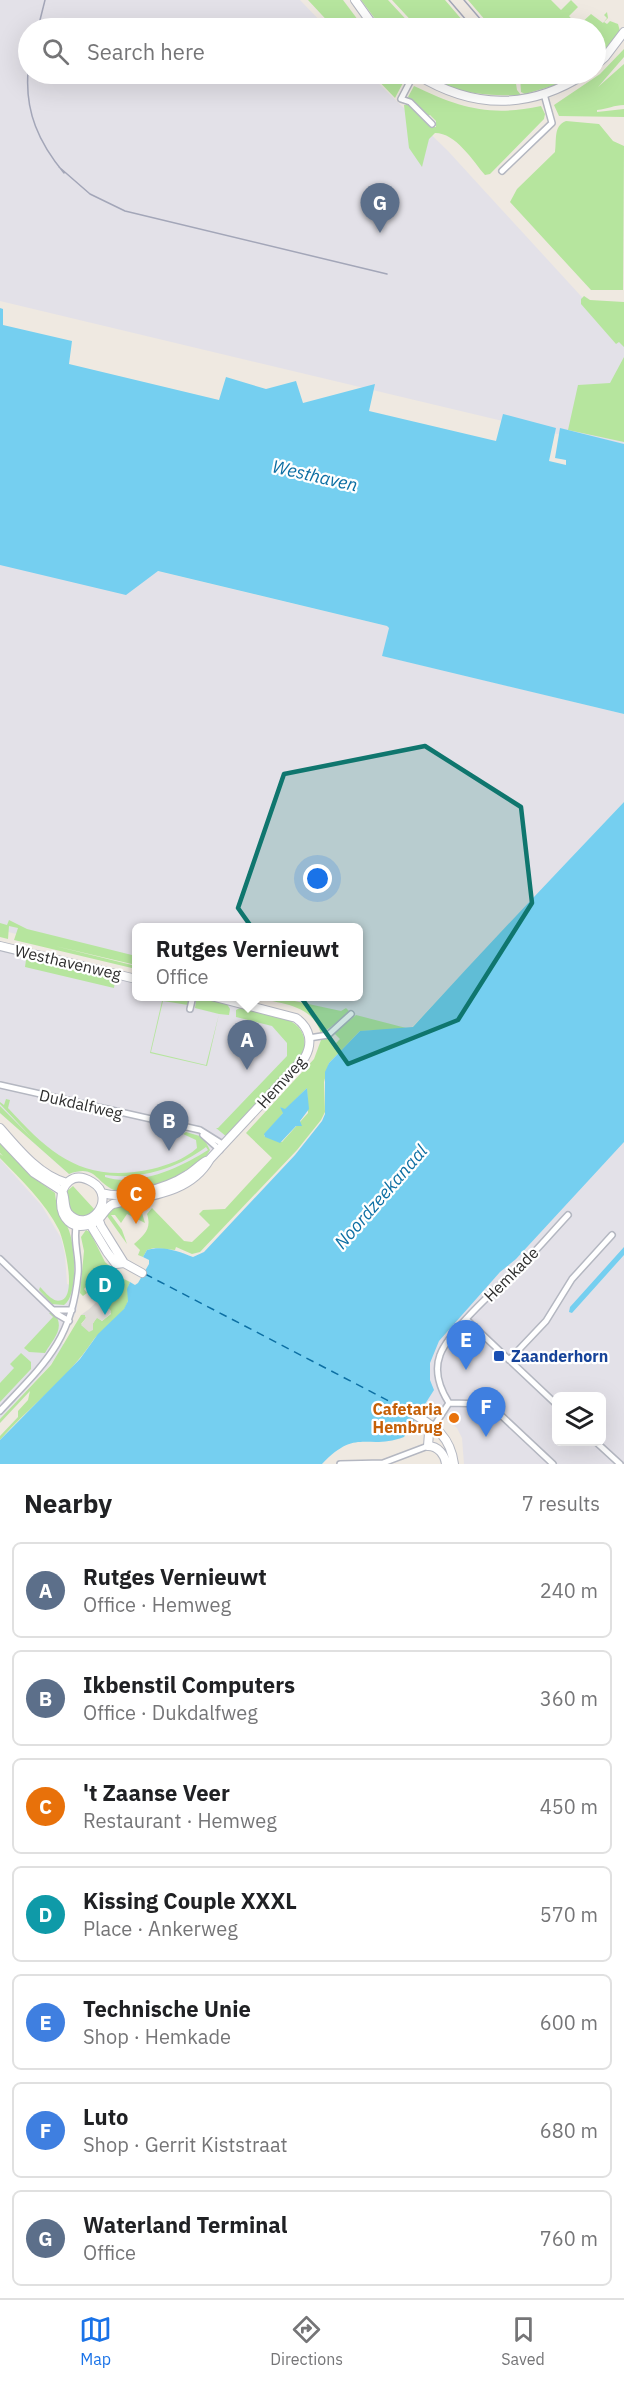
<!DOCTYPE html>
<meta charset="utf-8">
<style>
body{margin:0;font-family:"IBM Plex Sans",sans-serif;background:#f6f6f6;color:#202124}
.controls{position:absolute;right:18px;bottom:18px;display:grid;overflow:hidden;border-radius:9px;box-shadow:0 6px 24px #0002}
.controls button{width:54px;height:54px;display:grid;place-items:center;padding:0;border:0;border-bottom:2px solid #e0e0e0;background:#fff;color:#202124;font:30px sans-serif}
.you{position:absolute;left:318px;top:879px;width:21px;height:21px;margin:-15px;border:4px solid #fff;border-radius:50%;background:#1a73e8;box-shadow:0 0 0 9px #1a73e833}
.badge{display:grid;place-items:center;width:39px;height:39px;border-radius:50%;background:#1a73e8;color:#fff;font-size:20px;font-weight:700}
.pin{position:absolute;translate:-50% -50px;filter:drop-shadow(0 2px 3px #0008)}
.pin::after{content:'';position:absolute;top:32px;width:21px;height:18px;background:inherit;clip-path:polygon(0 0,100% 0,50% 100%)}
.popup{position:absolute;left:132px;top:923px;width:231px;height:78px;box-sizing:border-box;display:grid;place-content:center;border-radius:9px;background:#fff;filter:drop-shadow(0 2px 4px #0005);font-size:20px;white-space:nowrap;color:#757577}
.popup b{font-size:22px;color:#202124}
.popup::after{content:'';position:absolute;left:50%;top:100%;margin-left:-12px;border:12px solid transparent;border-top-color:#fff}
.list{margin:0;padding:0;list-style:none}
h2{display:flex;justify-content:space-between;align-items:center;height:78px;margin:0;padding:0 24px;font-size:26px}
h2 small{font-size:20px;font-weight:400;color:#757577}
.list li{display:grid;grid-template-columns:39px 1fr auto;gap:18px;align-items:center;box-sizing:border-box;height:96px;margin:0 12px 12px;padding:0 12px;border:2px solid #e0e0e0;border-radius:9px}
.list b{display:block;font-size:22px;white-space:nowrap}
.list p{margin:0;font-size:20px;white-space:nowrap;color:#757577}
.list em{font-size:20px;font-style:normal;color:#757577}
.icon{flex:none;width:33px;height:33px;fill:none;stroke:currentColor;stroke-width:2;stroke-linecap:round;stroke-linejoin:round}
.map{position:relative;flex:none;width:624px;height:1464px;overflow:hidden}
.search{position:absolute;background:#fff;box-shadow:0 6px 24px #0002;left:18px;right:18px;top:18px;height:66px;display:flex;align-items:center;gap:15px;box-sizing:border-box;padding:0 21px;border-radius:33px;color:#757577;font-size:22px}
.sheet{height:834px;background:#fff}
nav{display:flex;justify-content:space-around;align-items:center;box-sizing:border-box;height:84px;border-top:2px solid #e0e0e0;background:#fff;font-size:16px;color:#757577}
nav a{display:grid;justify-items:center;gap:3px}
nav .on{color:#1a73e8}
.map>svg:first-child{display:block}
</style>
<div class="map">
<svg width="624" height="1464" viewBox="0 0 624 1464">
<rect width="100%" height="100%" fill="#efe9e1"/>
<path fill="#e3e1e8" fill-rule="evenodd" d="M 0,0 L 300,0 L 327,28 L 28,28 L 28,74 L 369,74 L 448,151 L 624,343 L 624,450 L 0,301 Z
M 0,527 L 157,571 L 387,626 L 389,628 L 383,656 L 624,714 L 624,802 L 411,1028 L 360,1031 L 356,1016 L 353,1016 L 346,1008 L 341,1011 L 329,1010 L 276,997 L 358,996 L 358,928 L 136,928 L 136,963 L 0,930 Z
M 0,949 L 136,981 L 136,996 L 198,997 L 283,1017 L 304,1035 L 305,1045 L 302,1057 L 202,1162 L 132,1190 L 110,1189 L 94,1174 L 83,1171 L 69,1174 L 0,1113 Z
M 624,1127 L 624,1464 L 464,1464 L 462,1438 L 457,1428 L 415,1395 L 405,1359 ZM 556,1396 L 602,1396 L 602,1442 L 556,1442 Z
M 0,1159 L 42,1206 L 61,1238 L 65,1255 L 67,1284 L 80,1289 L 77,1301 L 77,1309 L 62,1344 L 65,1344 L 50,1365 L 0,1419 Z"/>
<path fill="#b6e59e" fill-rule="evenodd" d="M 308,0 L 343,0 L 364,28 L 334,28 Z
M 361,0 L 388,0 L 414,28 L 382,28 Z
M 392,0 L 445,0 L 469,28 L 418,28 Z
M 468,0 L 551,0 L 561,10 L 571,0 L 578,7 L 569,16 L 578,26 L 591,14 L 603,23 L 607,18 L 604,15 L 607,12 L 608,18 L 604,22 L 607,24 L 610,21 L 618,24 L 620,31 L 596,61 L 596,28 L 492,28 Z
M 624,49 L 624,57 L 598,87 L 624,64 L 624,105 C 614,105 608,109 597,110 L 597,112 L 624,109 L 624,117 L 559,116 L 554,105 L 600,74 Z
M 372,74 L 398,74 L 405,79 L 395,98 Z
M 423,74 L 494,74 L 499,79 L 515,77 L 517,90 L 521,95 C 486,96 453,94 423,74 Z
M 524,74 L 579,74 L 559,84 L 525,94 L 521,92 L 520,76 Z
M 414,86 C 460,108 490,117 541,106 L 545,114 L 544,119 L 490,174 L 485,175 C 472,160 456,133 435,133 L 429,139 L 422,167 L 409,148 L 404,105 L 409,105 L 430,127 L 436,127 L 436,121 L 430,115 L 428,116 L 408,97 Z
M 566,121 L 599,124 L 613,141 L 624,146 L 623,290 L 591,290 L 510,202 L 517,189 L 555,152 C 557,140 553,126 566,121 Z
M 584,296 L 590,300 L 624,302 L 624,347 L 619,342 L 616,344 L 581,304 L 581,299 Z
M 624,357 L 624,442 L 568,430 L 578,385 L 610,383 Z
M 9,920 L 27,929 L 136,956 L 136,965 L 55,946 L 136,966 L 136,969 L 14,940 L 18,928 L 9,926 L 8,939 L 0,937 L 0,923 L 7,925 Z
M 32,957 L 112,976 L 115,981 L 114,988 L 25,967 L 26,960 Z
M 172,996 L 189,997 L 188,1005 L 163,1001 L 151,1052 L 206,1065 L 219,1014 L 195,1008 L 196,1001 L 201,997 L 227,1004 L 230,1009 L 229,1015 L 219,1014 L 207,1066 L 150,1053 L 162,1001 L 146,997 Z
M 250,997 L 276,997 L 341,1011 L 346,1008 L 349,1011 L 343,1018 L 321,1034 C 313,1003 276,1003 250,997 Z
M 242,1007 C 270,1015 316,1016 302,1057 L 227,1137 L 216,1128 L 218,1128 L 287,1056 L 287,1043 L 272,1026 L 236,1017 L 236,1010 Z
M 356,1015 L 410,1029 L 360,1031 L 329,1063 L 324,1082 L 325,1112 L 321,1120 L 297,1150 L 200,1252 L 192,1254 L 176,1247 L 175,1250 L 154,1248 L 147,1250 L 143,1257 L 138,1255 L 140,1250 L 134,1244 C 144,1235 152,1229 147,1214 L 152,1208 L 184,1241 L 192,1242 L 210,1225 L 199,1214 L 203,1210 L 225,1209 L 272,1158 L 246,1133 L 314,1059 L 321,1040 L 333,1035 L 330,1039 L 335,1044 L 340,1039 L 334,1033 ZM 307,1088 L 308,1113 L 282,1142 L 264,1136 L 284,1112 L 280,1107 L 285,1110 Z
M 6,1099 L 10,1100 L 8,1108 C 51,1155 84,1184 152,1169 C 168,1165 185,1159 197,1148 L 196,1140 L 183,1134 L 186,1132 L 203,1137 L 210,1150 C 194,1179 144,1192 114,1190 C 95,1182 96,1164 69,1174 L 0,1113 L 0,1106 L 32,1138 L 0,1104 L 0,1102 L 4,1105 ZM 206,1147 L 208,1150 C 182,1167 136,1188 105,1177 L 105,1175 C 141,1180 178,1168 206,1147 Z
M 0,1140 L 33,1177 L 55,1193 C 57,1213 61,1212 68,1228 C 75,1243 79,1295 64,1305 L 52,1304 L 39,1290 L 40,1287 C 44,1291 50,1298 53,1299 C 55,1301 59,1301 62,1300 C 77,1294 64,1241 59,1230 C 45,1202 21,1180 0,1158 L 0,1154 L 3,1156 L 0,1153 Z
M 73,1186 L 95,1210 L 88,1217 C 68,1215 68,1209 67,1191 Z
M 145,1202 L 149,1204 L 142,1213 L 145,1223 L 127,1214 L 121,1223 L 115,1215 L 111,1215 L 122,1230 L 127,1244 L 107,1216 C 115,1202 131,1204 145,1202 Z
M 86,1230 L 90,1232 L 105,1262 L 117,1273 L 112,1281 L 102,1271 L 84,1289 L 87,1293 L 83,1296 L 80,1293 L 84,1251 L 81,1237 Z
M 122,1278 L 130,1282 C 126,1290 130,1297 127,1304 C 120,1320 101,1329 92,1342 C 67,1379 30,1406 0,1440 L 0,1436 L 18,1417 L 18,1411 L 28,1400 L 30,1391 L 0,1423 L 0,1419 L 51,1365 L 81,1315 L 85,1315 L 86,1318 L 81,1324 L 92,1325 L 97,1317 L 102,1321 L 111,1314 L 107,1306 L 113,1289 Z
M 49,1313 L 54,1313 C 66,1328 53,1339 45,1353 L 29,1352 L 24,1348 L 53,1317 Z
M 21,1353 L 31,1362 L 31,1369 L 0,1402 L 0,1383 L 14,1368 L 10,1364 Z"/>
<path fill="#dfdcd8" d="M 118,1276 L 122,1278 L 113,1289 L 107,1306 L 111,1311 L 110,1314 L 102,1321 L 97,1318 L 93,1323 L 93,1330 L 89,1332 L 81,1325 L 86,1318 L 85,1315 L 81,1315 L 89,1309 L 84,1314 L 109,1290 Z"/>
<path fill="#75cff0" d="M 0,308 L 3,309 L 3,325 L 72,341 L 69,364 L 219,400 L 226,377 L 266,389 L 296,381 L 303,403 L 375,384 L 369,411 L 496,441 L 503,414 L 556,428 L 549,461 L 566,465 L 566,460 L 555,458 L 560,428 L 624,444 L 624,714 L 382,656 L 389,628 L 387,626 L 158,571 L 126,595 L 0,565 Z
M 624,802 L 624,1142 L 516,1259 L 500,1272 L 439,1341 L 430,1363 L 430,1380 L 434,1390 L 404,1437 C 367,1451 357,1427 322,1464 L 0,1464 L 0,1440 L 80,1359 L 98,1334 L 124,1309 L 128,1301 L 127,1289 L 130,1282 L 135,1285 L 138,1283 L 149,1264 L 149,1260 L 143,1257 L 147,1250 C 162,1245 178,1251 193,1257 L 204,1252 L 295,1155 L 322,1121 L 325,1114 L 325,1072 L 329,1063 L 360,1031 L 413,1027 C 482,951 553,877 624,802 Z
M 307,1088 L 309,1109 L 300,1121 L 302,1126 L 296,1126 L 280,1143 L 265,1137 L 264,1134 L 283,1113 L 280,1107 L 285,1109 Z
M 624,1247 L 624,1255 L 572,1313 L 569,1312 L 570,1307 Z"/>
<g fill="none" stroke-linecap="round" stroke-linejoin="round">
<path stroke="#0d6fa3" stroke-width="1.5" stroke-dasharray="8 6" stroke-linecap="butt" d="M 145,1274 L 410,1412"/>
<defs>
<path id="street" d="M 414,74 L 401,99 L 410,102 L 432,124
M 502,171 L 552,123 L 544,94
M 190,1009 L 193,996
M 309,1038 L 328,1035 L 351,1014
M 0,1085 L 200,1130 L 224,1145
M 203,1135 L 220,1150
M 0,1259 L 57,1314 L 69,1321
M 54,1310 L 72,1310
M 467,1320 L 556,1404
M 509,1360 L 546,1321 L 572,1279 L 612,1235
M 449,1403 C 440,1389 434,1371 440,1355 C 448,1332 499,1286 517,1269 C 535,1253 551,1233 568,1215
M 449,1403 L 489,1404 L 553,1464
M 0,1411 C 43,1365 72,1341 78,1274 C 80,1257 72,1240 77,1223
M 434,1426 L 449,1403
M 596,1442 L 620,1464
M 340,1464 L 383,1463 L 428,1446"/>
<path id="secondary" d="M 355,0 L 375,28
M 596,65 L 605,57 L 624,32
M 416,74 C 472,109 529,110 585,74
M 0,946 L 136,979
M 0,1128 C 18,1149 40,1176 67,1183
M 0,1137 L 34,1173 L 62,1191
M 62,1191 C 66,1198 63,1206 68,1213 C 88,1236 119,1198 92,1182 C 53,1158 48,1242 93,1223 C 103,1219 104,1208 113,1204 C 148,1196 190,1194 210,1159 L 305,1057 C 313,1043 310,1028 296,1018 L 211,996
M 102,1193 C 125,1200 167,1188 187,1175 C 194,1171 199,1165 206,1161
M 97,1215 L 101,1226 L 124,1263
M 90,1224 L 107,1252 L 116,1264 L 124,1263 L 142,1273
M 412,1413 C 435,1427 450,1435 454,1464
M 434,1426 L 429,1433 L 428,1446 C 438,1446 445,1455 446,1464"/>
</defs>
<use href="#street" stroke="#b4b7c1" stroke-width="8"/>
<use href="#secondary" stroke="#b4b7c1" stroke-width="10"/>
<use href="#street" stroke="#fff" stroke-width="5"/>
<use href="#secondary" stroke="#fff" stroke-width="8"/>
<path stroke="#a3a6b8" stroke-width="1.5" d="M 449,0 L 473,28
M 464,0 L 488,28
M 38,28 L 45,0
M 28,72 C 25,112 39,143 64,173
M 59,167 L 90,194 L 125,211 L 387,274"/>
</g>
<path fill="#0f766e" fill-opacity="0.2" stroke="#0f766e" stroke-width="4.5" stroke-linejoin="round" d="M 425,746 L 521,807 L 532,903 L 458,1020 L 348,1064 L 238,908 L 284,774 Z"/>
<rect fill="#1a4fb4" stroke="#fff" stroke-width="2" x="493" y="1350" width="12" height="12" rx="3"/>
<circle fill="#e8710a" stroke="#fff" stroke-width="2" cx="454" cy="1418" r="6"/>
<g text-anchor="middle" stroke-width="4.5" stroke-linejoin="round" paint-order="stroke">
<g font-size="16" fill="#2e2e2e" stroke="#fff">
<text transform="translate(68 962) rotate(13)" y="6">Westhavenweg</text>
<text transform="translate(281 1082) rotate(-48)" y="6">Hemweg</text>
<text transform="translate(81 1104) rotate(13)" y="6">Dukdalfweg</text>
<text transform="translate(511 1274) rotate(-45)" y="6">Hemkade</text>
</g>
<g font-size="16" font-weight="bold" fill="#164399" stroke="#fff" text-anchor="start">
<text x="511" y="1362">Zaanderhorn</text>
</g>
<g font-size="16" font-weight="bold" fill="#c56008" stroke="#fff" text-anchor="end">
<text x="442" y="1415">Cafetaria<tspan x="442" dy="18">Hembrug</tspan></text>
</g>
<g font-size="18" font-style="italic" fill="#0d6fa3" stroke="#fff">
<text transform="translate(315 476) rotate(13)" y="6">Westhaven</text>
<text transform="translate(381 1197) rotate(-49)" y="6">Noordzeekanaal</text>
</g>
</g>
</svg>
<div class="controls">
<button><svg class="icon" aria-label="layers" viewBox="0 0 24 24"><path d="M12 4l9 5-9 5-9-5zM3 14l9 5 9-5"/></svg></button>
</div>
<div class="you"></div>
<div class="pin badge" style="left:247px;top:1070px;background:#5c6f8a">A</div>
<div class="popup"><b>Rutges Vernieuwt</b>Office</div>
<div class="pin badge" style="left:169px;top:1151px;background:#5c6f8a">B</div>
<div class="pin badge" style="left:136px;top:1224px;background:#e8710a">C</div>
<div class="pin badge" style="left:105px;top:1315px;background:#0f9aa8">D</div>
<div class="pin badge" style="left:466px;top:1370px;background:#3f7fe0">E</div>
<div class="pin badge" style="left:486px;top:1437px;background:#3f7fe0">F</div>
<div class="pin badge" style="left:380px;top:233px;background:#5c6f8a">G</div>
<div class="search"><svg class="icon" aria-label="search" viewBox="0 0 24 24"><circle cx="10" cy="10" r="6"/><path d="M15 15l6 6"/></svg>Search here</div>
</div>
<section class="sheet">
<h2>Nearby<small>7 results</small></h2>
<ul class="list">
<li><span class="badge" style="background:#5c6f8a">A</span><div><b>Rutges Vernieuwt</b><p>Office · Hemweg</p></div><em>240 m</em></li>
<li><span class="badge" style="background:#5c6f8a">B</span><div><b>Ikbenstil Computers</b><p>Office · Dukdalfweg</p></div><em>360 m</em></li>
<li><span class="badge" style="background:#e8710a">C</span><div><b>'t Zaanse Veer</b><p>Restaurant · Hemweg</p></div><em>450 m</em></li>
<li><span class="badge" style="background:#0f9aa8">D</span><div><b>Kissing Couple XXXL</b><p>Place · Ankerweg</p></div><em>570 m</em></li>
<li><span class="badge" style="background:#3f7fe0">E</span><div><b>Technische Unie</b><p>Shop · Hemkade</p></div><em>600 m</em></li>
<li><span class="badge" style="background:#3f7fe0">F</span><div><b>Luto</b><p>Shop · Gerrit Kiststraat</p></div><em>680 m</em></li>
<li><span class="badge" style="background:#5c6f8a">G</span><div><b>Waterland Terminal</b><p>Office</p></div><em>760 m</em></li>
</ul>
</section>
<nav>
<a class="on"><svg class="icon" aria-label="map" viewBox="0 0 24 24"><path d="M3 6l6-2 6 2 6-2v14l-6 2-6-2-6 2zM9 4v14M15 6v14"/></svg>Map</a>
<a><svg class="icon" aria-label="directions" viewBox="0 0 24 24"><path d="M12 3l9 9-9 9-9-9zM9 14v-3h6M13 9l2 2-2 2"/></svg>Directions</a>
<a><svg class="icon" aria-label="saved" viewBox="0 0 24 24"><path d="M7 4h10v16l-5-4-5 4z"/></svg>Saved</a>
</nav>
